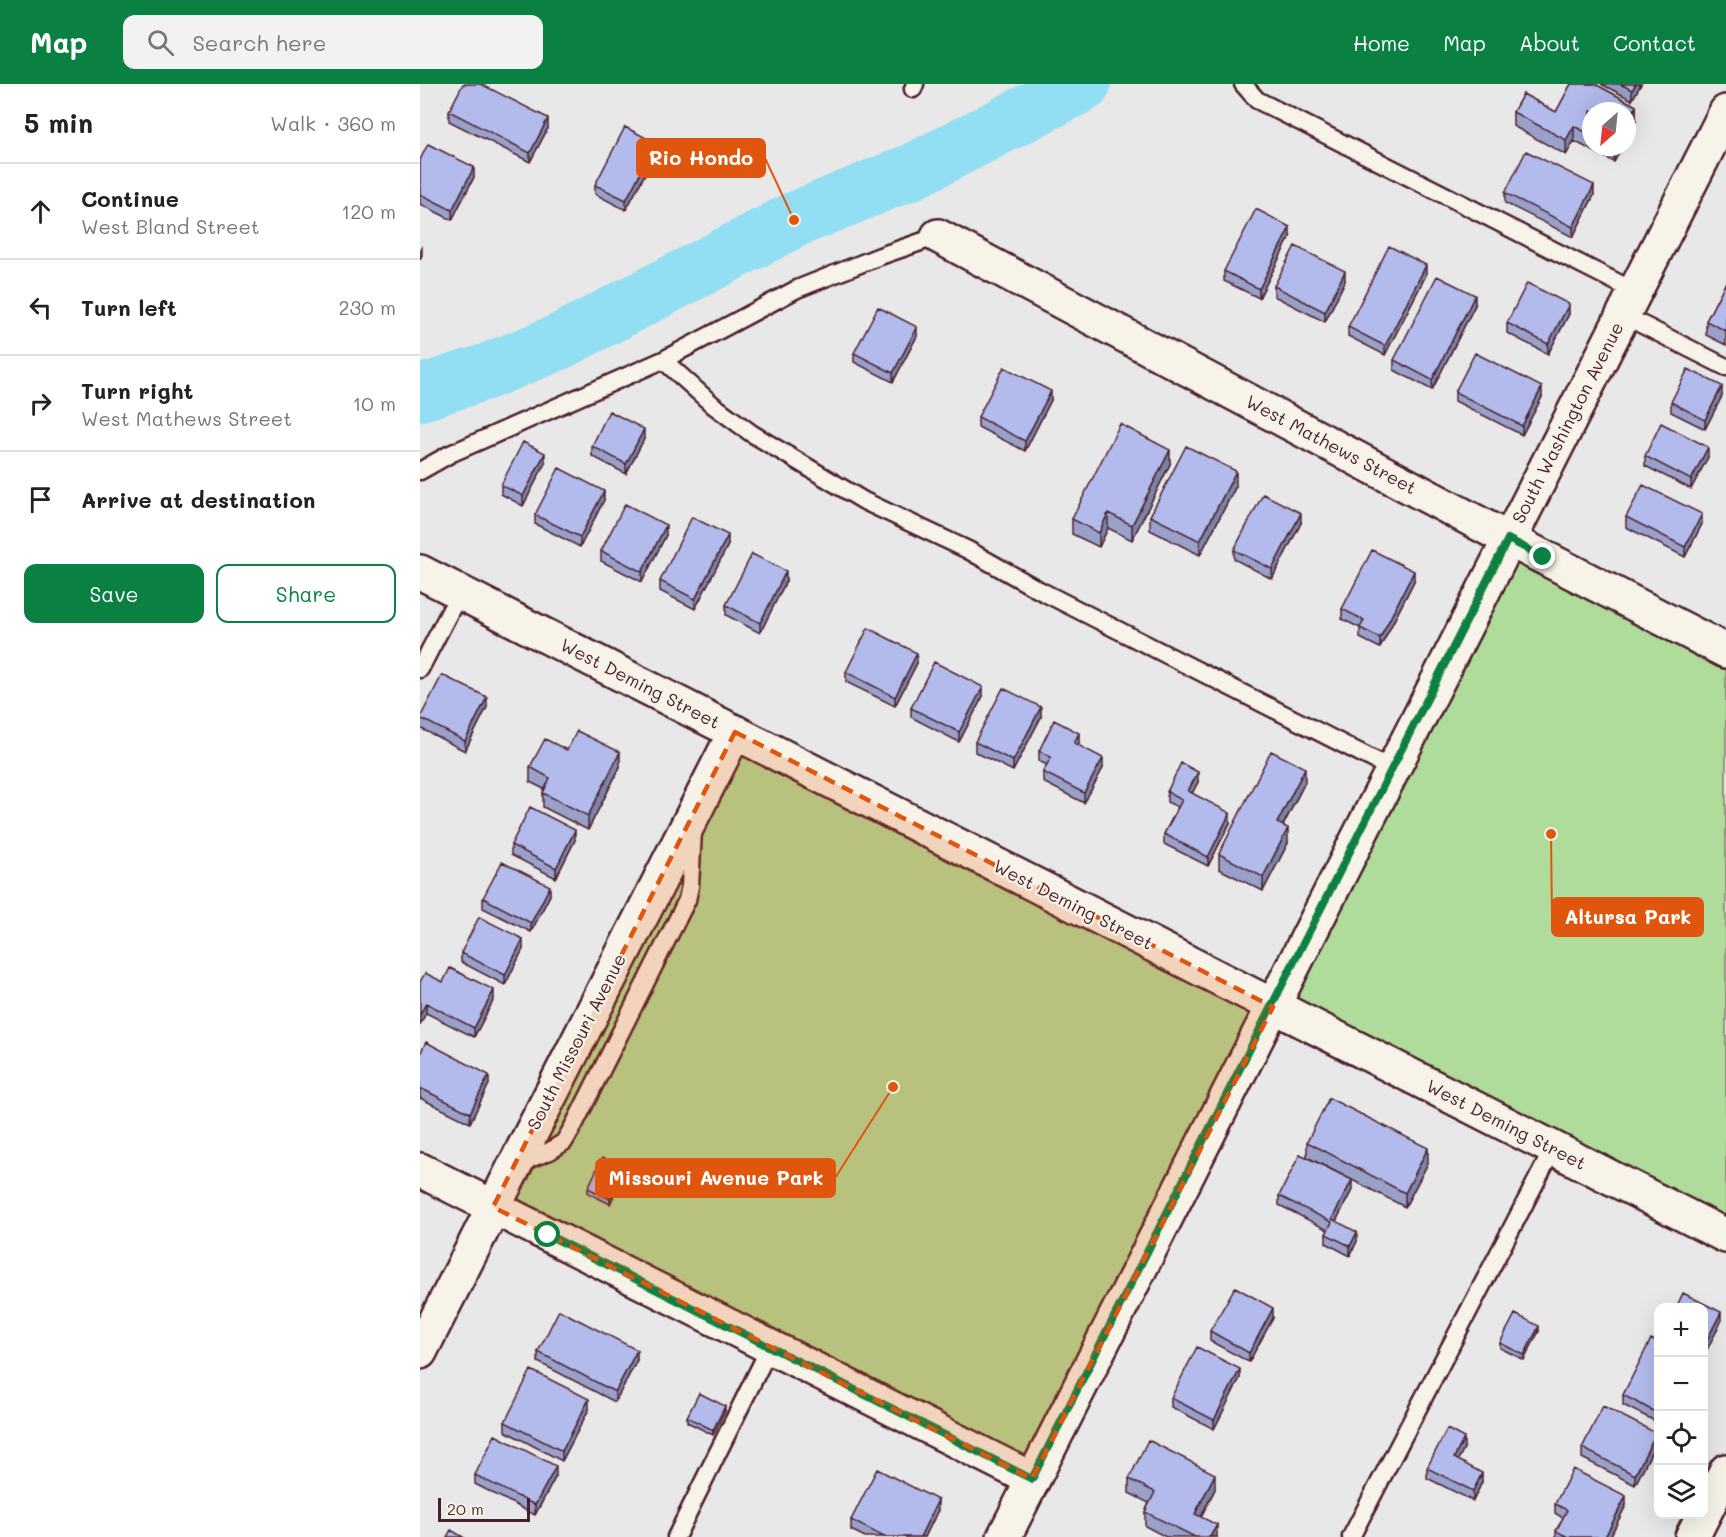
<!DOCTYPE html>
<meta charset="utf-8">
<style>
body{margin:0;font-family:Mali,sans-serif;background:#f2f2f2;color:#222}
.controls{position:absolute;right:18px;bottom:18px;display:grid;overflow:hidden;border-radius:12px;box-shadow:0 6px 24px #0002}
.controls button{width:54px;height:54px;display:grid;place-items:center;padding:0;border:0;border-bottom:2px solid #e0e0e0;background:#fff;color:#222;font:30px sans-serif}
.compass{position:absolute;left:1162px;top:18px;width:54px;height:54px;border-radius:50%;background:#fff;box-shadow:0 6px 24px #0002;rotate:207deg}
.scale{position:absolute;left:18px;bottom:15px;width:92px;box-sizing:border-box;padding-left:6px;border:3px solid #4a1f2b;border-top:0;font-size:16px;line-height:21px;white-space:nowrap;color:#4a1f2b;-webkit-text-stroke:4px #f7f3e8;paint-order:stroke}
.stop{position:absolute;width:18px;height:18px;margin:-14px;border:4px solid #0b8043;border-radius:50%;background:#fff}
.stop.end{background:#0b8043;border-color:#fff;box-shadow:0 2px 6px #0008}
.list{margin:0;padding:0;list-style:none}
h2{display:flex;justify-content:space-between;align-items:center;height:78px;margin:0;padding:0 24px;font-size:26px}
h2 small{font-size:20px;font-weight:400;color:#767676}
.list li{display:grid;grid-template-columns:39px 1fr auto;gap:18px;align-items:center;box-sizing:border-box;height:96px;padding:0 24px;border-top:2px solid #e0e0e0}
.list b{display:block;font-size:22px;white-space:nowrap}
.list p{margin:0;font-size:20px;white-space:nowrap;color:#767676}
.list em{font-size:20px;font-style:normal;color:#767676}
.actions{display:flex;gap:12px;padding:18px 24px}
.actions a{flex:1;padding:14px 0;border:2px solid #0b8043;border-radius:12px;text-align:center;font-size:21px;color:#0b8043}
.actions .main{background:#0b8043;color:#fff}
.icon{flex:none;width:33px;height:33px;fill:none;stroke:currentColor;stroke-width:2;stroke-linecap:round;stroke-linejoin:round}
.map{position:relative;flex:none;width:1306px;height:1453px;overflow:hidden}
header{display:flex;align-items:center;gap:36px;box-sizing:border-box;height:84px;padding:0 30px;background:#0b8043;color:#fff}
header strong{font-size:28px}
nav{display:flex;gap:33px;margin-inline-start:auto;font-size:21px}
.search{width:420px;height:54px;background:#f2f2f2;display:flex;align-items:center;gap:15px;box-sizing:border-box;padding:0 21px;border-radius:12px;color:#767676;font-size:22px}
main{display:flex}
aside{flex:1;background:#fff}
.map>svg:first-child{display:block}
</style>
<header>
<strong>Map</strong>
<div class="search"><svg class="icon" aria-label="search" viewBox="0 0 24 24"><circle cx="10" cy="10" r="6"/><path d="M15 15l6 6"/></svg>Search here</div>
<nav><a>Home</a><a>Map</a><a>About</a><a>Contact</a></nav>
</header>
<main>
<aside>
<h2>5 min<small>Walk · 360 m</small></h2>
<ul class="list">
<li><svg class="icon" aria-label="ahead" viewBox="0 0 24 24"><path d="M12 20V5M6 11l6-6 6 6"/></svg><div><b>Continue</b><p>West Bland Street</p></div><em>120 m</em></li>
<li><svg class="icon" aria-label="left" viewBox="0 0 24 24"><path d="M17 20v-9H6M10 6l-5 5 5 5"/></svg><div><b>Turn left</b></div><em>230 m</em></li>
<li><svg class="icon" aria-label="right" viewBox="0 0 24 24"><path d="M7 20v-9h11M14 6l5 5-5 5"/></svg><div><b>Turn right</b><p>West Mathews Street</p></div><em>10 m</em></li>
<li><svg class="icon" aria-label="arrive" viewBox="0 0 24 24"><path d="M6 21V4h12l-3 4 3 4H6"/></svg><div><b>Arrive at destination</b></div></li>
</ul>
<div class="actions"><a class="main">Save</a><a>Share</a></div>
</aside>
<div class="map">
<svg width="1306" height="1453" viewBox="0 0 1306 1453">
<rect width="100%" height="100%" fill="#e9e8e9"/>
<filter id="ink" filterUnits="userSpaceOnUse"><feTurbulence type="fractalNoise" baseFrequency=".0167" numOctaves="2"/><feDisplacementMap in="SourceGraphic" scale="12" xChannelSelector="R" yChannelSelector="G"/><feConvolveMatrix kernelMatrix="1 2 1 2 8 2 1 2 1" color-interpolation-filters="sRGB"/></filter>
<g filter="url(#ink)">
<path fill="#afdc9a" stroke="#7c7e62" stroke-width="1.5" d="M 1095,475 L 1306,582 L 1306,1137 L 872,917 Z
M 315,648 L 853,923 L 612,1395 L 73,1123 Z"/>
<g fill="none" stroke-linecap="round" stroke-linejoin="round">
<path stroke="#92def2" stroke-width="56" d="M 0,309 L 66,288 L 139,258 L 374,136 L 493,87 L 663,0"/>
<defs>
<path id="lane" d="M 823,0 L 837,16 L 1214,207
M 493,5 L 495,0
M 1203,231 L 1306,283
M 243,276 L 293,321 L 331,349 L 444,417 L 548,466 L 619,506 L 972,685
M 0,387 L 30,370 L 243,276 L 377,205 L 460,172 L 518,152
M 0,585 L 40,508
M 99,1079 L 130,1067 L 144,1058 L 154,1041 L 267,816 L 270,802 L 273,747
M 256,1453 L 350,1263
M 931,1453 L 1133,1065"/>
<path id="street" d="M 518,152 L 1088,455 L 1306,567
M 0,1086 L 612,1395
M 0,1268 L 315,648
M 1272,1453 L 1306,1387"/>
<path id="secondary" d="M 0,488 L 1306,1152
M 584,1453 L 1306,28"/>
</defs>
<use href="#lane" stroke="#4a1f2b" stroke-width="21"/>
<use href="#street" stroke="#4a1f2b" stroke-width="38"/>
<use href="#secondary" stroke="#4a1f2b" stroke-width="38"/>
<use href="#lane" stroke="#f7f3e8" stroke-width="16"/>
<use href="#street" stroke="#f7f3e8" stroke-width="33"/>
<use href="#secondary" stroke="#f7f3e8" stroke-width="33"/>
</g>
<path fill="#99a1cb" stroke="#4a1f2b" stroke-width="1.5" d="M 1151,0 L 1175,0 L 1216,22 L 1216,36 L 1207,53 L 1207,27 L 1171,27 L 1171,63 L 1202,63 L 1194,78 L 1154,57 L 1146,71 L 1093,42 L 1093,28 L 1103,10 L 1136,28 Z
M 1181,0 L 1221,0 L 1212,16 Z
M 29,27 L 128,44 L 110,78 L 29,37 Z
M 236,69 L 206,126 L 175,110 L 175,101 Z
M 0,76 L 54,93 L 32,136 L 0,120 Z
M 1085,109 L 1174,111 L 1153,153 L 1085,119 Z
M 870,153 L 839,214 L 804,197 L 804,187 Z
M 1006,191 L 965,271 L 928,252 L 928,243 Z
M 925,197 L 905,238 L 854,212 L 854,202 Z
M 1306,198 L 1306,261 L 1286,251 L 1286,237 Z
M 1055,221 L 1012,306 L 974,286 L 974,276 Z
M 1149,230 L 1128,270 L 1087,249 L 1087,239 Z
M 497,252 L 473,298 L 434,278 L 434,269 Z
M 1035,308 L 1122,313 L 1102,351 L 1035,317 Z
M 1302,312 L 1285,345 L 1251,328 L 1251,318 Z
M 631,316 L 605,367 L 558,343 L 558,333 Z
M 224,355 L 206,390 L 172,372 L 172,362 Z
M 1225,372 L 1288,373 L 1271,405 L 1225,382 Z
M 125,379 L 103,422 L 81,410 L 81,401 Z
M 750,380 L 712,456 L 688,444 L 679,463 L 652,450 L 652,435 Z
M 816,402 L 780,471 L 730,446 L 730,432 Z
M 184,416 L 160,463 L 115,440 L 115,431 Z
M 1206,433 L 1282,440 L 1265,473 L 1206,443 Z
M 881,439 L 852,495 L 814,475 L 814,466 Z
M 246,451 L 222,498 L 181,477 L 181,467 Z
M 308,461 L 275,525 L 240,507 L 240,497 Z
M 366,497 L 340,549 L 306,531 L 306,521 Z
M 994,497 L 960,564 L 940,554 L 940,544 L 922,535 L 922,525 Z
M 497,579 L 475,622 L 426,598 L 426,588 Z
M 563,612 L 539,658 L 491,633 L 491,624 Z
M 67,623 L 45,667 L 0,644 L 0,634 Z
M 621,633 L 593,687 L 555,668 L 555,658 Z
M 659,659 L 658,661 L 683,684 L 664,719 L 623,698 L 623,688 L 627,681 L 619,677 L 619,667 Z
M 147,666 L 200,683 L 168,746 L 123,723 L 123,709 L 124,705 L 110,698 L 110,683 Z
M 778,698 L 772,709 L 810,739 L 788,782 L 744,760 L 744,750 L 758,723 L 747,718 L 747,708 Z
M 885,698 L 863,742 L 868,759 L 843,807 L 799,785 L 799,770 Z
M 155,756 L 136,794 L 91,771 L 91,761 Z
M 130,811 L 111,848 L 63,824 L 63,814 Z
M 103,865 L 85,901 L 41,878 L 41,869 Z
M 0,898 L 23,898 L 74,915 L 54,953 L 6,929 Z
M 0,970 L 69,1000 L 50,1039 L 0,1014 Z
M 887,1058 L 1008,1079 L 985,1123 L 887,1073 Z
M 204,1089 L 190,1120 L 168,1109 L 168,1104 Z
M 932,1106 L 916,1137 L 937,1157 L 930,1172 L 906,1159 L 906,1150 L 908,1146 L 859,1121 L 859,1112 Z
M 853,1234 L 829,1278 L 790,1257 L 790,1247 Z
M 1119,1247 L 1104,1276 L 1080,1264 L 1080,1259 Z
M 1239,1259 L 1239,1339 L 1203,1321 L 1203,1311 Z
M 118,1268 L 217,1276 L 195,1318 L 118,1278 Z
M 820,1294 L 794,1345 L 751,1323 L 751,1314 Z
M 169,1325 L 142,1377 L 85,1347 L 85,1338 Z
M 305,1327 L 293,1351 L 267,1338 L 267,1333 Z
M 1236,1359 L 1215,1401 L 1162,1374 L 1162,1364 Z
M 1044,1364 L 1038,1376 L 1062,1398 L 1053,1417 L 1007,1394 L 1007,1384 Z
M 55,1391 L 136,1392 L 115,1431 L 55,1400 Z
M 709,1395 L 795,1405 L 781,1433 L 797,1453 L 746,1453 L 725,1442 L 725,1428 L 729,1419 L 709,1409 Z
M 1135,1420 L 1206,1421 L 1190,1453 L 1136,1453 L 1136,1447 L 1143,1434 L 1135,1429 Z
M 518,1426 L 505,1453 L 445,1453 L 431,1446 L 431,1436 Z"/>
<path fill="#7d83a5" stroke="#4a1f2b" stroke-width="1.5" d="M 1216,0 L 1221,0 L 1212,16 L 1212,6 Z
M 1216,22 L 1216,36 L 1207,53 L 1207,39 Z
M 128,34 L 128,44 L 110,78 L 110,69 Z
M 1154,42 L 1154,57 L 1146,71 L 1146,56 Z
M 236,59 L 236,69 L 206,126 L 206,116 Z
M 1194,63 L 1202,63 L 1194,78 Z
M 54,83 L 54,93 L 32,136 L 32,126 Z
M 1174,101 L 1174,111 L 1153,153 L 1153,143 Z
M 870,143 L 870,153 L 839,214 L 839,205 Z
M 2,162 L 2,171 L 0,176 L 0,166 Z
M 1006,181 L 1006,191 L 965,271 L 965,262 Z
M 925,187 L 925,197 L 905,238 L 905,228 Z
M 1055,211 L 1055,221 L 1012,306 L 1012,296 Z
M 1149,220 L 1149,230 L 1128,270 L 1128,260 Z
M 497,243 L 497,252 L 473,298 L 473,289 Z
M 1302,302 L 1302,312 L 1285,345 L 1285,336 Z
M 1122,303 L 1122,313 L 1102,351 L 1102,342 Z
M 631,307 L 631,316 L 605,367 L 605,357 Z
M 224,345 L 224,355 L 206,390 L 206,380 Z
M 1288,363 L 1288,373 L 1271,405 L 1271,396 Z
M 750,366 L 750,380 L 712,456 L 712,441 Z
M 125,369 L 125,379 L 103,422 L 103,412 Z
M 816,387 L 816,402 L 780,471 L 780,457 Z
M 184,407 L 184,416 L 160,463 L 160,453 Z
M 688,429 L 688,444 L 679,463 L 679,449 Z
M 881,429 L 881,439 L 852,495 L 852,485 Z
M 1282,430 L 1282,440 L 1265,473 L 1265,463 Z
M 246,441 L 246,451 L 222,498 L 222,488 Z
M 308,451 L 308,461 L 275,525 L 275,515 Z
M 366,487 L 366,497 L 340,549 L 340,539 Z
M 994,487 L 994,497 L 960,564 L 960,554 Z
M 497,569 L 497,579 L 475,622 L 475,613 Z
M 563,603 L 563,612 L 539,658 L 539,648 Z
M 67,613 L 67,623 L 45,667 L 45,657 Z
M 621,623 L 621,633 L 593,687 L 593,677 Z
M 659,649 L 659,659 L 654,669 L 654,659 Z
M 200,668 L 200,683 L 168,746 L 168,732 Z
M 683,674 L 683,684 L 664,719 L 664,709 Z
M 885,684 L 885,698 L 857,753 L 857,739 Z
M 778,688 L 778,698 L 768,717 L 768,707 Z
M 810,729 L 810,739 L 788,782 L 788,773 Z
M 868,744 L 868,759 L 843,807 L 843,793 Z
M 155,746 L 155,756 L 136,794 L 136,784 Z
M 130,802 L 130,811 L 111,848 L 111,839 Z
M 103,855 L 103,865 L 85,901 L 85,891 Z
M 74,906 L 74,915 L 54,953 L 54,944 Z
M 6,919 L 6,929 L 0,941 L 0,931 Z
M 69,991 L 69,1000 L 50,1039 L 50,1029 Z
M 1008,1064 L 1008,1079 L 985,1123 L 985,1109 Z
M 204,1084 L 204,1089 L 190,1120 L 190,1115 Z
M 932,1096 L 932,1106 L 912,1145 L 912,1135 Z
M 937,1148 L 937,1157 L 930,1172 L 930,1162 Z
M 853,1224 L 853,1234 L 829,1278 L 829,1269 Z
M 1301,1228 L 1301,1238 L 1284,1272 L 1284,1262 Z
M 1119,1242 L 1119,1247 L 1104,1276 L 1104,1271 Z
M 217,1266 L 217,1276 L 195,1318 L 195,1308 Z
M 820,1285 L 820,1294 L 794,1345 L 794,1336 Z
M 169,1315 L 169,1325 L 142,1377 L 142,1367 Z
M 305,1322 L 305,1327 L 293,1351 L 293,1346 Z
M 1236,1349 L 1236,1359 L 1215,1401 L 1215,1391 Z
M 1044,1354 L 1044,1364 L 1034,1384 L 1034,1374 Z
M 136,1382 L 136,1392 L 115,1431 L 115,1421 Z
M 1062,1389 L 1062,1398 L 1053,1417 L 1053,1407 Z
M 795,1390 L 795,1405 L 775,1444 L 775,1430 Z
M 1206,1412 L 1206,1421 L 1190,1453 L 1185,1453 Z
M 518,1416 L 518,1426 L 505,1453 L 500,1453 Z
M 797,1441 L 797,1453 L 790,1453 Z"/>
<path fill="#b2bbec" stroke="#4a1f2b" stroke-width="1.5" d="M 43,0 L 61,0 L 128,34 L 110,69 L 29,27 Z
M 1151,0 L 1175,0 L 1216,22 L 1207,39 L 1207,27 L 1171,27 L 1171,51 L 1154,42 L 1146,56 L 1093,28 L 1103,10 L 1136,28 Z
M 1200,0 L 1216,0 L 1212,6 Z
M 205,43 L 236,59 L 206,116 L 175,101 Z
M 8,60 L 54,83 L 32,126 L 0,110 L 0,76 Z
M 1106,67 L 1174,101 L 1153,143 L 1085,109 Z
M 836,125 L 870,143 L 839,205 L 804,187 Z
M 875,162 L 925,187 L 905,228 L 854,202 Z
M 969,162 L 1006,181 L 965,262 L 928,243 Z
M 1017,192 L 1055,211 L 1012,296 L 974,276 Z
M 1306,198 L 1306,247 L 1286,237 Z
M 1107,199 L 1149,220 L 1128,260 L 1087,239 Z
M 458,223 L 497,243 L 473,289 L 434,269 Z
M 1055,269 L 1122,303 L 1102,342 L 1035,308 Z
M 584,283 L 631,307 L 605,357 L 558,333 Z
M 1268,285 L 1302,302 L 1285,336 L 1251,318 Z
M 189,327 L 224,345 L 206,380 L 172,362 Z
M 1241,339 L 1288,363 L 1271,396 L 1225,372 Z
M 700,340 L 750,366 L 712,441 L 688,429 L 679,449 L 652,435 Z
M 103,358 L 125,369 L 103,412 L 81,401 Z
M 766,362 L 816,387 L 780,457 L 730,432 Z
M 139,384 L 184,407 L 160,453 L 115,431 Z
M 1223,401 L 1282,430 L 1265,463 L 1206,433 Z
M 843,410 L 881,429 L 852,485 L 814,466 Z
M 205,420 L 246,441 L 222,488 L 181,467 Z
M 272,433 L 308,451 L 275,515 L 240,497 Z
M 952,466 L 994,487 L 960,554 L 940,544 L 944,536 L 922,525 Z
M 332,470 L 366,487 L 340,539 L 306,521 Z
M 448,544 L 497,569 L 475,613 L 426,588 Z
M 514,578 L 563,603 L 539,648 L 491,624 Z
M 22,591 L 67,613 L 45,657 L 0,634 Z
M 583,604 L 621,623 L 593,677 L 555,658 Z
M 634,636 L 659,649 L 654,659 L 683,674 L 664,709 L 623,688 L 631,673 L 619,667 Z
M 157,647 L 200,668 L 168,732 L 123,709 L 130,694 L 110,683 L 125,655 L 147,666 Z
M 851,667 L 885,684 L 857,739 L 868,744 L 843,793 L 799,770 Z
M 761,679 L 778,688 L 768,707 L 810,729 L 788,773 L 744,750 L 762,716 L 747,708 Z
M 110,723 L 155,746 L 136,784 L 91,761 Z
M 82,778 L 130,802 L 111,839 L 63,814 Z
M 59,833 L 103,855 L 85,891 L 41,869 Z
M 30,884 L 74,906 L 54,944 L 6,919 L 0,931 L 0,898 L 5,889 L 23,898 Z
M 6,958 L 69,991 L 50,1029 L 0,1004 L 0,970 Z
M 909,1014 L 1008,1064 L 985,1109 L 887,1058 Z
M 880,1070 L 932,1096 L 912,1135 L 937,1148 L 930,1162 L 906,1150 L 912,1138 L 859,1112 Z
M 182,1074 L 204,1084 L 190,1115 L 168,1104 Z
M 815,1203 L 853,1224 L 829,1269 L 790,1247 Z
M 1263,1209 L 1301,1228 L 1284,1262 L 1284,1224 L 1256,1224 Z
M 139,1226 L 217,1266 L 195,1308 L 118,1268 Z
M 1095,1230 L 1119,1242 L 1104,1271 L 1080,1259 Z
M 1231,1255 L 1239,1259 L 1239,1330 L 1203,1311 Z
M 777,1263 L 820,1285 L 794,1336 L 751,1314 Z
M 111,1286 L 169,1315 L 142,1367 L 85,1338 Z
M 279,1309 L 305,1322 L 293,1346 L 267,1333 Z
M 1183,1322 L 1236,1349 L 1215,1391 L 1162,1364 Z
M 1027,1345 L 1044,1354 L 1034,1374 L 1062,1389 L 1053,1407 L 1007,1384 Z
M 75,1351 L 136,1382 L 115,1421 L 55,1391 Z
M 728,1356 L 795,1390 L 775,1430 L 797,1441 L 790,1453 L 775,1453 L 725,1428 L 735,1408 L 709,1395 Z
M 457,1385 L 518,1416 L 500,1453 L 464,1453 L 431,1436 Z
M 1153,1385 L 1206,1412 L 1185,1453 L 1148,1453 L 1136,1447 L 1147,1426 L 1135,1420 Z
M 31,1446 L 43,1453 L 27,1453 Z"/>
</g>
<g fill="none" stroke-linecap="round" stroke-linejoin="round" filter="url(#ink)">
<path stroke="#0b8043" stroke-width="8" d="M 128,1151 L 612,1395 L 1088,455 L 1123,473"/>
</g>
<path fill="#e0560e" fill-opacity="0.2" stroke="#e0560e" stroke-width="4.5" stroke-dasharray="12 8" stroke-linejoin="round" d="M 315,648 L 853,923 L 612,1395 L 73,1123 Z"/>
<g text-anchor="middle" stroke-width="4.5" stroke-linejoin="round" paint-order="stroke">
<g font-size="18" fill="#4a1f2b" stroke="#f7f3e8">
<text transform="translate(1148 339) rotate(-63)" y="6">South Washington Avenue</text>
<text transform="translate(911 361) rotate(28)" y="6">West Mathews Street</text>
<text transform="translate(220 600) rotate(27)" y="6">West Deming Street</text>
<text transform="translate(653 821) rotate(27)" y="6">West Deming Street</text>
<text transform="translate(157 958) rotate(-63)" y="6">South Missouri Avenue</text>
<text transform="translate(1086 1041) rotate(27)" y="6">West Deming Street</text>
</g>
</g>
<path fill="none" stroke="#e0560e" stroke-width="2" d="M374 136L345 74M1131 750L1132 833M473 1003L415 1094"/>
<g fill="#e0560e" stroke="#f7f3e8" stroke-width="2">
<circle cx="374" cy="136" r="6"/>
<circle cx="1131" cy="750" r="6"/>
<circle cx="473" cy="1003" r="6"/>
</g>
<g fill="#e0560e" stroke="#e0560e" stroke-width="2">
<rect x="217" y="55" width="128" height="38" rx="6"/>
<rect x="1132" y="814" width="151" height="38" rx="6"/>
<rect x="176" y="1075" width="239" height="38" rx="6"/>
</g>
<g font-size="20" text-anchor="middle" font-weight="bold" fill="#fff">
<text x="281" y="81">Rio Hondo</text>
<text x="1208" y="840">Altursa Park</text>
<text x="296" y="1101">Missouri Avenue Park</text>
</g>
</svg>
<div class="controls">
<button>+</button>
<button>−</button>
<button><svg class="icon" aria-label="locate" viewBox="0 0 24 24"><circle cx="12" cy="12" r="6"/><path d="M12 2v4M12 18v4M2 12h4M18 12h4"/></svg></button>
<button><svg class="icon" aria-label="layers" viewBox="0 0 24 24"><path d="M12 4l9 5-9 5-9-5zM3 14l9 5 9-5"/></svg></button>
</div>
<svg class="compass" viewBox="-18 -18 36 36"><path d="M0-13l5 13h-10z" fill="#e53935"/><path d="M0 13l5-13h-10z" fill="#767676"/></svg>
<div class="scale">20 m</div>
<div class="stop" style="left:128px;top:1151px"></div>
<div class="stop end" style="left:1123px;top:473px"></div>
</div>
</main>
